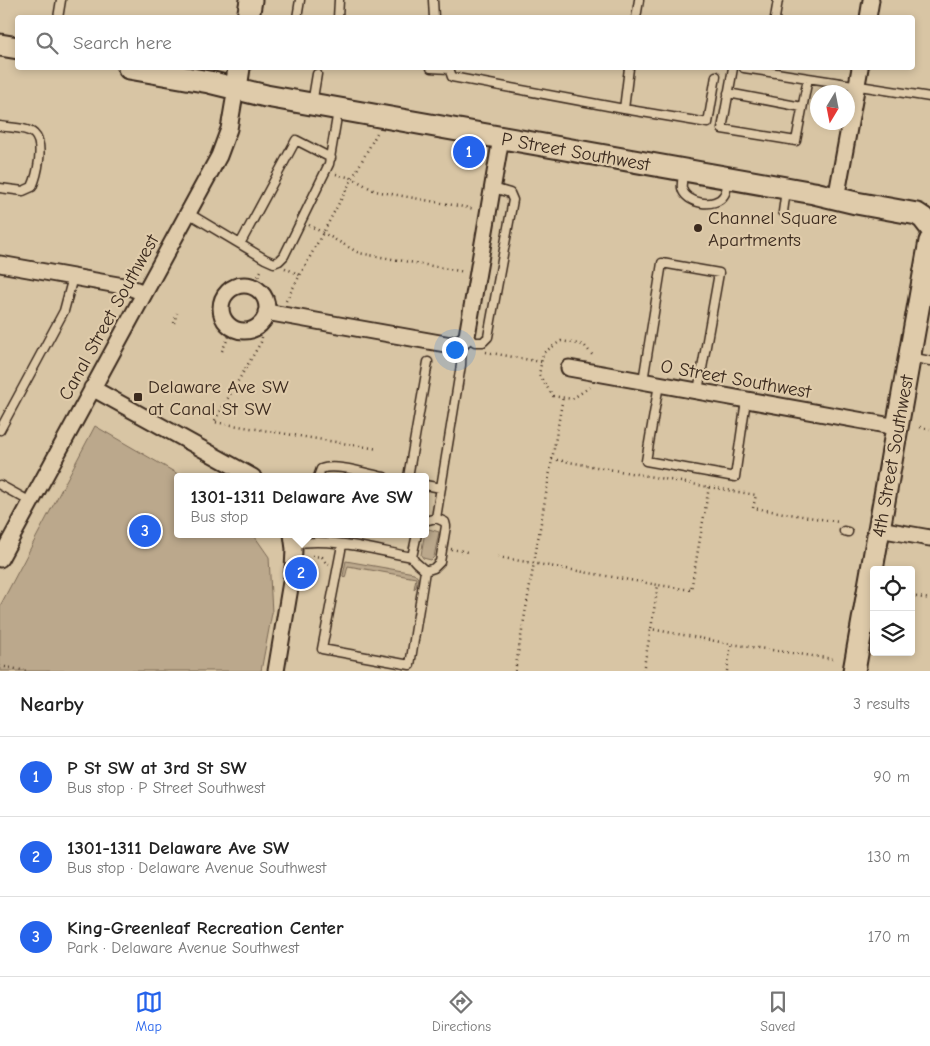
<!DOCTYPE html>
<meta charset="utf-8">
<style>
body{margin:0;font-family:"Comic Neue",sans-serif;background:#f2f2f2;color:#222}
.controls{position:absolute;right:15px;bottom:15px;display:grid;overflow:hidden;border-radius:5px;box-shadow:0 2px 8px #0003}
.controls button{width:45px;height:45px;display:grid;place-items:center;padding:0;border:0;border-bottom:1px solid #e0e0e0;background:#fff;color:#222;font:25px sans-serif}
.compass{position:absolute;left:810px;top:85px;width:45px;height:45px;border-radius:50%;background:#fff;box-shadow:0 2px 8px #0003;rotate:190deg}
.you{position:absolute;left:454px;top:349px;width:18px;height:18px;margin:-12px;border:4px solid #fff;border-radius:50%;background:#1a73e8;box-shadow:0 0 0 8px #1a73e833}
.badge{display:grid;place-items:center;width:32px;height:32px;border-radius:50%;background:#2563eb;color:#fff;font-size:16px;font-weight:700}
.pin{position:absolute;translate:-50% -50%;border:2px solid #fff;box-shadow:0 1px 5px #0006}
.popup{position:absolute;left:174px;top:473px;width:255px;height:65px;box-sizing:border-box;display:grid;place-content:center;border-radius:5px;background:#fff;filter:drop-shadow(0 1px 4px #0005);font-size:16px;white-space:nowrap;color:#767676}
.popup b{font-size:19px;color:#222}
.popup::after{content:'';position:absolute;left:50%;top:100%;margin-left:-10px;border:10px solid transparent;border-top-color:#fff}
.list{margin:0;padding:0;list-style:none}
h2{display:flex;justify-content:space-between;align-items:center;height:65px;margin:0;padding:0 20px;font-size:21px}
h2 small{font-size:16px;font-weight:400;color:#767676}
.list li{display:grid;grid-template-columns:32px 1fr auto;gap:15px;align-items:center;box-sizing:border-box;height:80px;padding:0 20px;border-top:1px solid #e0e0e0}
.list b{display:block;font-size:19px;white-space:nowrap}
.list p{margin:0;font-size:16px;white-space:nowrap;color:#767676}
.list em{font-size:16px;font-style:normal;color:#767676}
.icon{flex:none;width:28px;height:28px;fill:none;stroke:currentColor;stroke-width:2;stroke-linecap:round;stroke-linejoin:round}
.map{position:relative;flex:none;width:930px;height:671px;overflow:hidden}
.search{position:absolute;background:#fff;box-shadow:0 2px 8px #0003;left:15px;right:15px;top:15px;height:55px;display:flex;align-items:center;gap:12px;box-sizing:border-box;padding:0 18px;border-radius:5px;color:#767676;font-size:19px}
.sheet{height:305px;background:#fff}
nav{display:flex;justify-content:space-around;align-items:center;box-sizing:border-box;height:70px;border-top:1px solid #e0e0e0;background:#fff;font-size:14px;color:#767676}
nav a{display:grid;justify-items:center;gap:2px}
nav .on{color:#2563eb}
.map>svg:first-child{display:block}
</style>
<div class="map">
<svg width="930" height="671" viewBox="0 0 930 671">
<rect width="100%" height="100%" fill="#d8c5a4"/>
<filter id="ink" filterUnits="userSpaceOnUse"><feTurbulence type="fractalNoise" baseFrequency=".02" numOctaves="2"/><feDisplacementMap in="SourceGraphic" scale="10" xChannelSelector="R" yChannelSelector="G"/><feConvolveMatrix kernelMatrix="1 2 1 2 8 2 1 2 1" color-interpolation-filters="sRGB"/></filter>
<g filter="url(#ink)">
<path fill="#bba88c" stroke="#7b6955" d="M 95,426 L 183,477 L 177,477 L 177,534 L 253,534 L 269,557 L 272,613 L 261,671 L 0,671 L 0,606 Z
M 429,529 L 439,532 L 434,557 L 431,560 L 423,558 L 421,555 L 425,531 Z
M 346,561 L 414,573 L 418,578 L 416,587 L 414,589 L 416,578 L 348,566 L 345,578 L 343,576 Z"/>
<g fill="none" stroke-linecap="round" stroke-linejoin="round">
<defs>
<path id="lane" d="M 433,0 L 434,18
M 58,18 L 61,0
M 297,18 L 300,0
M 338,18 L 339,0
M 636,18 L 639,0
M 775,18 L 778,0
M 431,68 L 449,69
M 449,68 L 452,77 L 624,109
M 629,68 L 624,109 L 708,123 L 716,76
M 733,68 L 722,129 L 796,141 L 808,78
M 744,68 L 930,97
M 728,93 L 802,107
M 312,104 L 317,74
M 0,126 C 9,128 27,127 34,134 C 45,144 37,176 32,187 L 23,191 L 0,188
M 684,172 C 683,177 681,183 682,188 C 685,204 716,209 724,195 C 727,191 727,184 728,179
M 783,212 L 786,190
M 188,213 L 265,259 L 274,263 L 279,261 L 284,256 L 329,164 L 338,111
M 240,244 L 296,140 L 331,158
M 467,336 L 475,342 L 483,342 L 488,337 L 513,200 L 510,193 L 493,188
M 910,357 L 930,361
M 643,381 L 662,263 L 719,273 L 698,391
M 659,384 L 646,461 L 735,477 L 746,400
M 0,430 L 64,311 L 73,277
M 318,477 L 321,469 C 336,463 368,474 384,477
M 408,477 L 428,362
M 0,485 L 31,502
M 425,485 L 441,488
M 425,521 L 436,518
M 844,531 L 848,532
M 293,544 C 332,537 374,550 412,557 C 415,564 421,565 425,571
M 342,545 L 322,649 L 410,665 L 425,571 L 434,568 L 440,562 L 446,526 L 445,522 L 436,518 L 461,365 L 462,342
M 412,557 L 417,534"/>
<path id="street" d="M 868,18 L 871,0
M 836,199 L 860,68
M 0,264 L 129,287 L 144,293
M221 308a23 23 0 1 1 46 0a23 23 0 1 1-46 0Z
M 266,312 L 451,345 L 462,342 L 467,336 L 501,138
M 569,368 L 897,427
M 92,388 L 253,477
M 879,529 L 930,538
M 0,559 L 219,156 L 229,129 L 236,88
M 276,671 L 293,570 L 294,549 L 292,534"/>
<path id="secondary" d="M 248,18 L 251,0
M 0,45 L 18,48
M 129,68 L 209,82 L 266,96 L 814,193 L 856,203 L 917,214 L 923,218 L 930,227
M 236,88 L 239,68
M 854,671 L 930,241"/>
</defs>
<use href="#lane" stroke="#3b2a1e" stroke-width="11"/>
<use href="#street" stroke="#3b2a1e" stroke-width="19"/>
<use href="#secondary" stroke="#3b2a1e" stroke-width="25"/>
<path stroke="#3b2a1e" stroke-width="2.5" stroke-dasharray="1 4" stroke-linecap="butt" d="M 336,174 L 352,178 L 375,191 L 475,209
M 309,225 L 359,253 L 465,272
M 285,268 L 300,275
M 256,281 L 262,269
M 286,301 L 377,133
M 174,323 L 177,313
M 263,332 L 261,342 L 214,422 L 378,449
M 222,351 L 229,336
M 486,352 L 541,362
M 590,387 L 572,399 L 553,396 L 539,375 L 543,353 L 561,341 L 584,345 L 594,357
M 920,427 L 930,429
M 552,459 L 709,487 L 691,590 L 658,585
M 709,487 L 756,495 L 753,508 L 839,522
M 451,549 L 468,552
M 312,556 L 322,557 L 326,563 L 329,564
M 498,557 L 658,585 L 651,629 L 731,644 L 833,659
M 911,596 L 930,599
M 0,666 L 27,671
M 515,671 L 563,397
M 643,671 L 651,629
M 727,671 L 731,644"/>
<use href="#lane" stroke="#dfcbaa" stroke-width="8"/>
<use href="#street" stroke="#dfcbaa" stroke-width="15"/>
<use href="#secondary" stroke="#dfcbaa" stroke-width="21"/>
</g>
</g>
<g fill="#3b2a1e" stroke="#dfcbaa" stroke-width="2">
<circle cx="698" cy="228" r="5"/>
<rect x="133" y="392" width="10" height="10" rx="2.5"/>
</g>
<g text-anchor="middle" stroke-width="4.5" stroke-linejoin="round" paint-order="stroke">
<g font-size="19" fill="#3b2a1e" stroke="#dfcbaa">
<text transform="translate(576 151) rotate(10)" y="7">P Street Southwest</text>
<text transform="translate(108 317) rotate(-61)" y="7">Canal Street Southwest</text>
<text transform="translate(736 378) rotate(10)" y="7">O Street Southwest</text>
<text transform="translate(892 456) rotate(-80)" y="7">4th Street Southwest</text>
</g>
<g font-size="19" fill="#3b2a1e" stroke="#dfcbaa" text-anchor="start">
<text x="708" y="224">Channel Square<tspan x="708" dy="22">Apartments</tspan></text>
<text x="148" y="393">Delaware Ave SW<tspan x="148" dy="22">at Canal St SW</tspan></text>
</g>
</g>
</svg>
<div class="controls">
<button><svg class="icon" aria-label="locate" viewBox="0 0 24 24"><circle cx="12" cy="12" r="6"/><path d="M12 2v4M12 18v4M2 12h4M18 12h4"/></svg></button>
<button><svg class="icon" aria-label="layers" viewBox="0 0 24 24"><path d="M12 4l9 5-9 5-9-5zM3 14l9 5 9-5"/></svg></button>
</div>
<svg class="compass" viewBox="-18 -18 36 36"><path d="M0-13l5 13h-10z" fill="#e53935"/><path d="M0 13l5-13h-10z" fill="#767676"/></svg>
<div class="you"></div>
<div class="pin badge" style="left:469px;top:152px">1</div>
<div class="pin badge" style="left:301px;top:573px">2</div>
<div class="popup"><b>1301-1311 Delaware Ave SW</b>Bus stop</div>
<div class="pin badge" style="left:145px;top:531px">3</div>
<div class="search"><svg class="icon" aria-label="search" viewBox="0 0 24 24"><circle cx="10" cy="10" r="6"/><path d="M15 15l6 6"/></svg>Search here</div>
</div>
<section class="sheet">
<h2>Nearby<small>3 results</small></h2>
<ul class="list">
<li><span class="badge">1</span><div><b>P St SW at 3rd St SW</b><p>Bus stop · P Street Southwest</p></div><em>90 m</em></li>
<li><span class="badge">2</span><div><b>1301-1311 Delaware Ave SW</b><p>Bus stop · Delaware Avenue Southwest</p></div><em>130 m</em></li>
<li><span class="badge">3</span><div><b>King-Greenleaf Recreation Center</b><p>Park · Delaware Avenue Southwest</p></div><em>170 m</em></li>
</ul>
</section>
<nav>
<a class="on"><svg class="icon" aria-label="map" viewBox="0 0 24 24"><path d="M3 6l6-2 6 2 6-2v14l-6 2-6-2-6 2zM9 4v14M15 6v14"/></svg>Map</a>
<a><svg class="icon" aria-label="directions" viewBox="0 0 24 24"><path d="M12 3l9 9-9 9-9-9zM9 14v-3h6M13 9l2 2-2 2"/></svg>Directions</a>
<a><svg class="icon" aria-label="saved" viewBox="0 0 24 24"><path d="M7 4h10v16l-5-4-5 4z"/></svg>Saved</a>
</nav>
